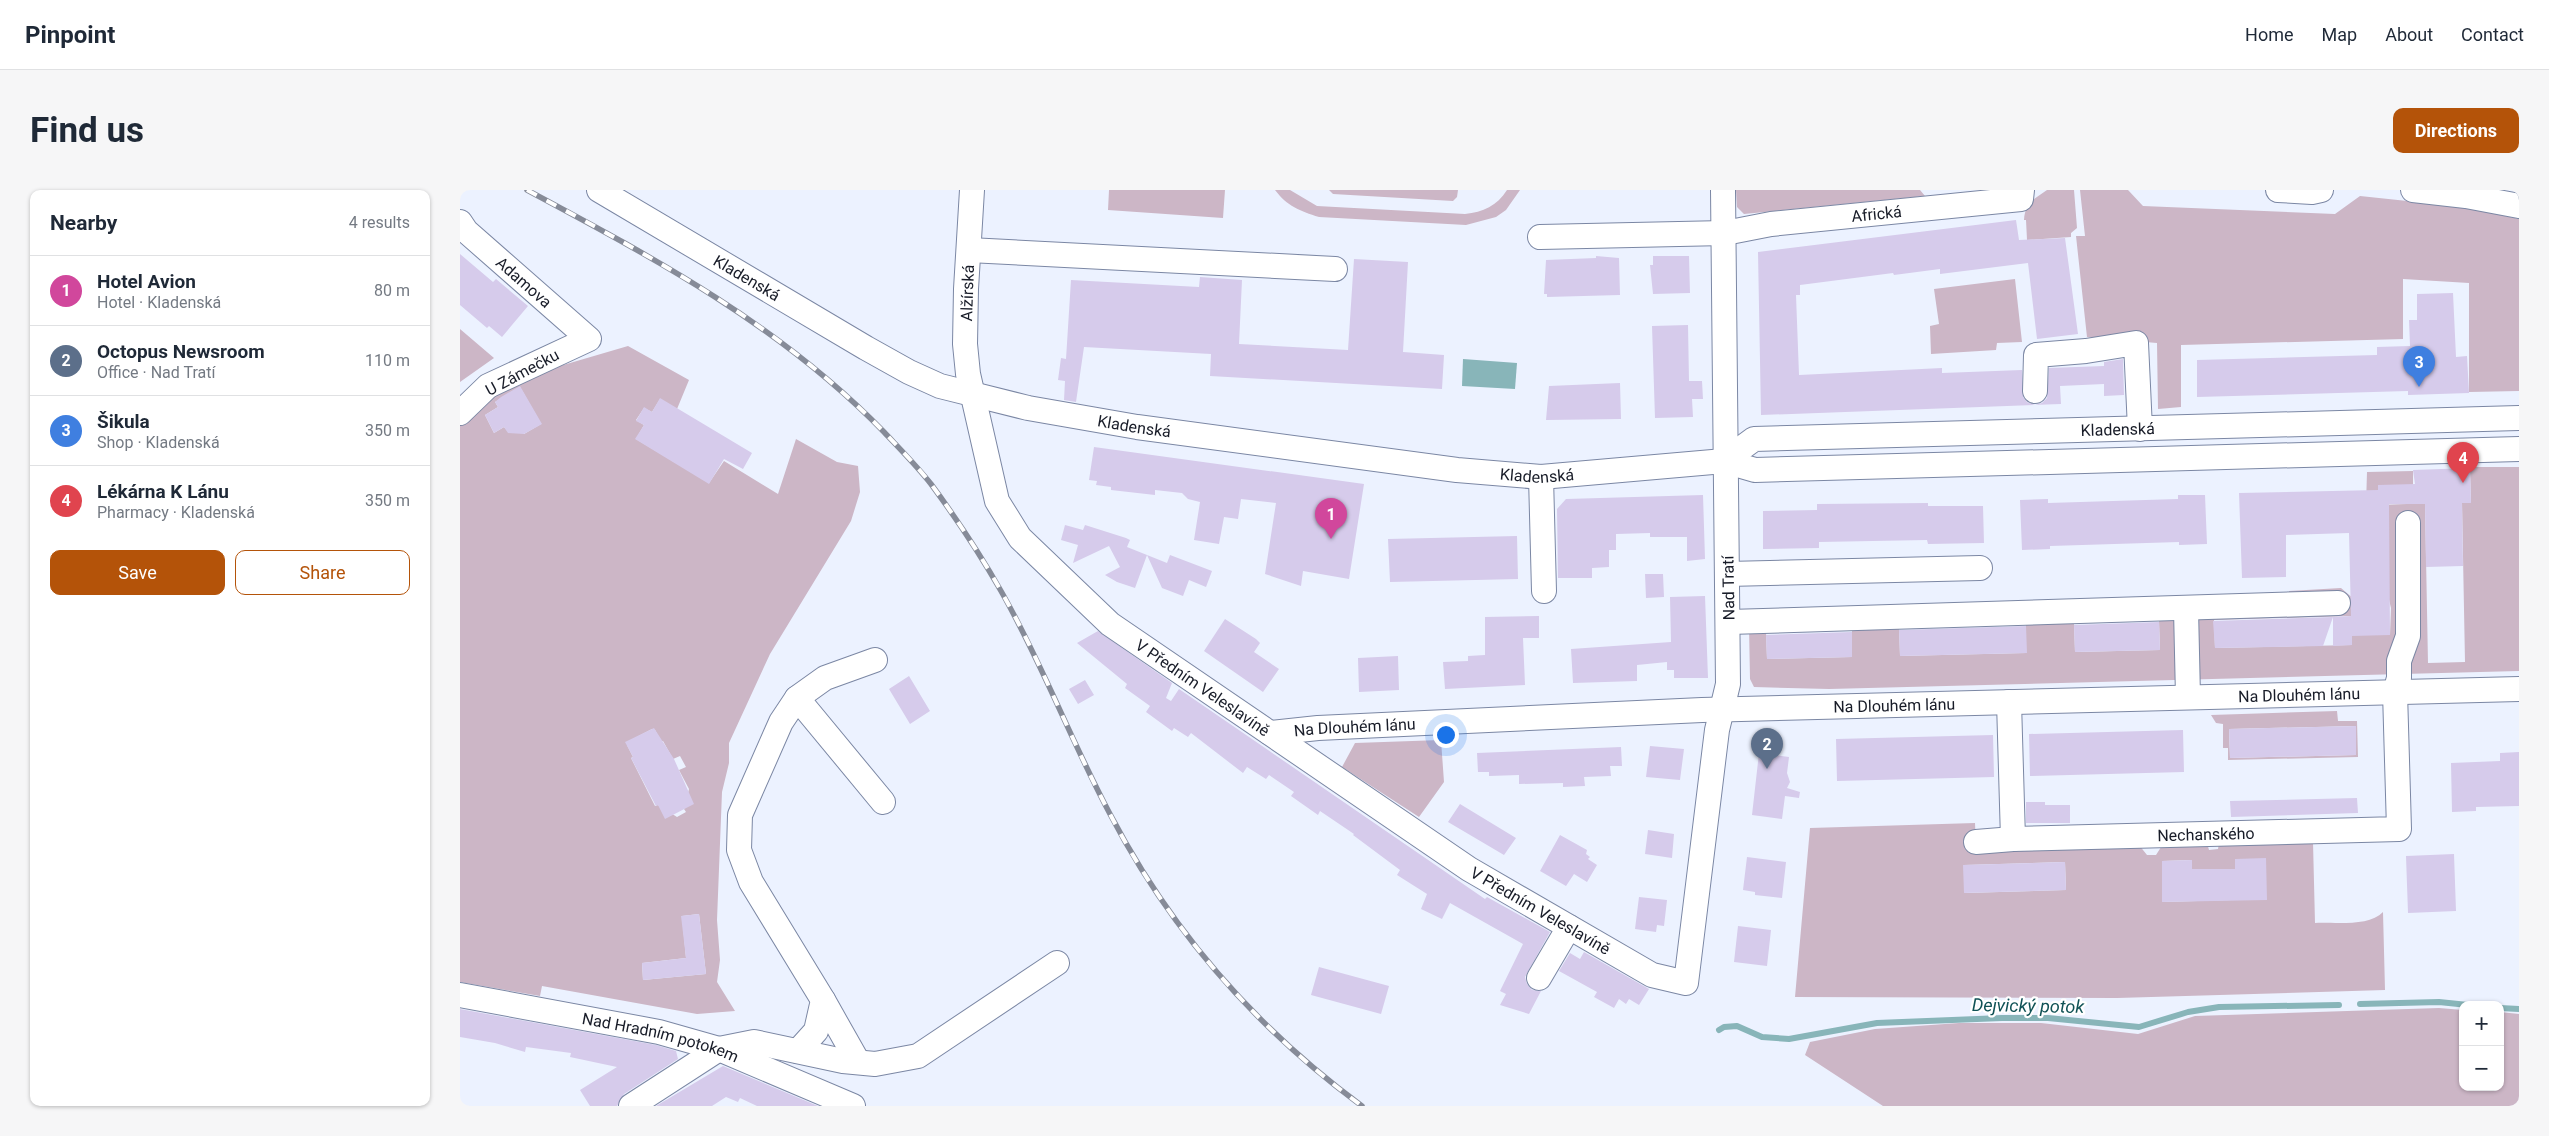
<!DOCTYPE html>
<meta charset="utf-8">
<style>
body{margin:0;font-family:Roboto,sans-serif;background:#f6f6f7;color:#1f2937}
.controls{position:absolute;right:15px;bottom:15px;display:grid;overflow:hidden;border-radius:10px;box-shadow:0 1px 4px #0004}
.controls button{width:45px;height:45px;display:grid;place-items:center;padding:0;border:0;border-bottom:1px solid #e0e1e3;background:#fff;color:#1f2937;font:25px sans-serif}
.you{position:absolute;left:985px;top:544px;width:18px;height:18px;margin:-12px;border:4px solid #fff;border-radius:50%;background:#1a73e8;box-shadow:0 0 0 8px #1a73e833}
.badge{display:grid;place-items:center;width:32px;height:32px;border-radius:50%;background:#b45309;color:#fff;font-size:16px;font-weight:700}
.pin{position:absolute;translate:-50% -41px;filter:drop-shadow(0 1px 2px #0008)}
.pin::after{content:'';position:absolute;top:26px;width:18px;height:15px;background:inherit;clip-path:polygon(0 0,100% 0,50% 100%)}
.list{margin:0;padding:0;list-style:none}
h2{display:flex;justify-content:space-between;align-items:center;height:65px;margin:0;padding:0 20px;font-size:21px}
h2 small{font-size:16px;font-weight:400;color:#747a83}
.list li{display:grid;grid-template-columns:32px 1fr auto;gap:15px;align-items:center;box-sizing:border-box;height:70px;padding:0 20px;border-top:1px solid #e0e1e3}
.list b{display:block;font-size:19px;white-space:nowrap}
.list p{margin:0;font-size:16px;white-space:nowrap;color:#747a83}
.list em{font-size:16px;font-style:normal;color:#747a83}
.actions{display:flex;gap:10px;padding:15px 20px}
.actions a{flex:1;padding:11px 0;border:1px solid #b45309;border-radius:10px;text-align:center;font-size:18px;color:#b45309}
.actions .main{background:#b45309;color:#fff}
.map{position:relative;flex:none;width:2059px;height:916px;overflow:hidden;border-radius:10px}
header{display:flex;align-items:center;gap:30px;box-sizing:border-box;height:70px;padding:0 25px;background:#fff;border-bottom:1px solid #e0e1e3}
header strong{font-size:24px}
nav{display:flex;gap:28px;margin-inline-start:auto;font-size:18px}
.intro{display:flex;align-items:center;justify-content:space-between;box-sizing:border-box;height:120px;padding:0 30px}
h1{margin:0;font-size:35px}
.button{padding:12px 22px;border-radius:10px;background:#b45309;color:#fff;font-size:18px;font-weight:700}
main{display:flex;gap:30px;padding:0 30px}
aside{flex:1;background:#fff;border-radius:10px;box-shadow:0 1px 4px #0004}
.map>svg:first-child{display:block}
</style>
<header>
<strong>Pinpoint</strong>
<nav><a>Home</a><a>Map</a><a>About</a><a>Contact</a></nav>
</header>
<div class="intro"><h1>Find us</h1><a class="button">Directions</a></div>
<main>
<aside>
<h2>Nearby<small>4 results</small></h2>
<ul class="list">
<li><span class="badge" style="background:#d1479c">1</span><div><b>Hotel Avion</b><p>Hotel · Kladenská</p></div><em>80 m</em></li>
<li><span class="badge" style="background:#5c6f8a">2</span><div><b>Octopus Newsroom</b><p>Office · Nad Tratí</p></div><em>110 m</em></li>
<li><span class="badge" style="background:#3f7fe0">3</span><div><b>Šikula</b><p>Shop · Kladenská</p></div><em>350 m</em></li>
<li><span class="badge" style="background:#e0444e">4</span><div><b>Lékárna K Lánu</b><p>Pharmacy · Kladenská</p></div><em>350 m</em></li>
</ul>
<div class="actions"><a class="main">Save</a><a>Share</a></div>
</aside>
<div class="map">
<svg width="2059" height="916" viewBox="0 0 2059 916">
<rect width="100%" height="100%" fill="#ecf2ff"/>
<path fill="#ccb6c6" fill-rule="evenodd" d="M 649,0 L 765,0 L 763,28 L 648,20 Z
M 815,0 L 830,0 L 857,16 L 1005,24 C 1023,22 1037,16 1047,0 L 1060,0 L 1046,20 L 1036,27 L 1006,35 L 859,27 C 840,21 827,16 815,0 Z
M 869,0 L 998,0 L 997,7 L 993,11 L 873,4 Z
M 1276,0 L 1460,0 L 1465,6 L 1284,24 L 1277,17 Z
M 1587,0 L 1614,0 L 1617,38 L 1611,43 L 1611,47 L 1567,50 L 1566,30 L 1564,30 C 1565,13 1574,9 1587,0 Z
M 1620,0 L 1668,0 L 1683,16 L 1875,24 L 1900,6 L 2004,17 L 2059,29 L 2059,201 L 2009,202 L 2009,93 L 1943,89 L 1943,149 L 1721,155 L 1721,217 L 1698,219 L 1697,153 L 1627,147 L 1616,46 L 1625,46 Z
M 1555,89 L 1562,152 L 1537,153 L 1536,160 L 1471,164 L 1470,136 L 1479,134 L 1474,99 Z
M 0,139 L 34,168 L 0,192 Z
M 168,156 L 229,190 L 217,219 L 200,209 L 192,222 L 184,218 L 176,230 L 184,235 L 176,249 L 249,293 L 264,271 L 318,304 L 336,249 L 377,272 L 398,276 L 400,302 L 391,331 L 310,464 L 269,553 L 269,573 L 262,602 L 257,730 L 260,770 L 257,792 L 275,821 L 237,824 L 82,796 L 80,806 L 0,792 L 0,232 L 32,206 L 76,183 ZM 60,197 L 81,234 L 64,244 L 61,242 L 49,243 L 44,237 L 34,243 L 25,225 L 38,217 L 35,212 ZM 192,539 L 195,540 L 201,551 L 203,551 L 213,569 L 220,566 L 226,577 L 219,580 L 229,599 L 224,619 L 226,622 L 217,627 L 198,615 L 195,616 L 171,568 L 173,567 L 167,555 L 169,551 ZM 239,724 L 246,784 L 183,790 L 182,773 L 226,768 L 222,726 Z
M 2014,277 L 2059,277 L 2059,481 L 1369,499 L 1294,497 L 1290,489 L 1289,436 L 1829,413 L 1829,401 L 1881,398 L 1895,410 L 1911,445 L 1930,445 L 1931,418 L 1906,315 L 1907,282 L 1953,281 L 1953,314 L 1965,314 L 1968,473 L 2005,472 L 2002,313 L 2011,312 L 2010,279 ZM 1947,295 L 1947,314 L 1918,315 ZM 1891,426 L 1892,455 L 1755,458 L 1754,430 ZM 1680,431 L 1699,431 L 1700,460 L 1615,462 L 1614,433 ZM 1566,434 L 1566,463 L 1440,466 L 1439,437 ZM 1392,439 L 1392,467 L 1307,469 L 1306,441 Z
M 1877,521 L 1878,531 L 1897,531 L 1898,567 L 1768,570 L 1768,558 L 1763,558 L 1763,534 L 1756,533 L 1751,525 ZM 1895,536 L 1896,565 L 1770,568 L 1769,539 Z
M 981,550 L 984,592 L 959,627 L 882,577 L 895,553 Z
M 1515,633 L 1516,658 L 1679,655 L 1687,665 L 1696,665 L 1703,654 L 1747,653 L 1749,660 L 1758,659 L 1759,653 L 1853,652 L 1855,733 C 1875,732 1909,737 1923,722 L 1925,800 L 1657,808 L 1335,807 L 1350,638 ZM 1732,670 L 1732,679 L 1775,679 L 1807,709 L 1703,712 L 1702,671 ZM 1605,672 L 1606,700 L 1505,703 L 1504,675 Z
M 1979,818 L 2003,820 L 2003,897 L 2040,897 L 2040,822 L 2059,824 L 2059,916 L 1423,916 L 1345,865 L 1350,852 L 1415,839 L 1499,833 L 1581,833 L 1678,844 L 1735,826 Z"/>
<path fill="#88b5b9" d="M 1003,169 L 1057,173 L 1055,199 L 1002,196 Z"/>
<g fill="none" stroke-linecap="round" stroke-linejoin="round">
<path stroke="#88b5b9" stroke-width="6" d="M 1900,814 L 1979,812 L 2008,815
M 2040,818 L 2059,819
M 1259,840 L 1264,837 L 1277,836 L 1302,847 L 1329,849 L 1417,833 L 1542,828 L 1588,828 L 1679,837 L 1728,822 L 1759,817 L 1879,815"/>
</g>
<path fill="#d6cbeb" d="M 1556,30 L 1559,50 L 1605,48 L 1618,144 L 1577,149 L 1568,73 L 1480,84 L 1480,79 L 1434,85 L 1433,83 L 1340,95 L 1340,105 L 1336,105 L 1339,185 L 1482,178 L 1482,183 L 1562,180 L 1563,207 L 1567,212 L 1575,215 L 1582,213 L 1587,208 L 1589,178 L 1644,176 L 1644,172 L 1663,169 L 1664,205 L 1644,206 L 1644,194 L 1600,196 L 1601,214 L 1301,225 L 1298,62 Z
M 0,64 L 33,92 L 36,89 L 68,116 L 42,147 L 29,136 L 27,138 L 0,115 Z
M 1136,66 L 1159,68 L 1160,105 L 1087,107 L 1087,104 L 1084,104 L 1086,70 L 1136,68 Z
M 1193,66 L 1229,66 L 1230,103 L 1193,104 L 1190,75 L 1193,75 Z
M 894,69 L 948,72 L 943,162 L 984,165 L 982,199 L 750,186 L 751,164 L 624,157 L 616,212 L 604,210 L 605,191 L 598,190 L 601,168 L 606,169 L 611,90 L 739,97 L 740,87 L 782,90 L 779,154 L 888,160 Z
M 1993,103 L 1996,167 L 2007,166 L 2009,203 L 1948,205 L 1948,201 L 1737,207 L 1737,170 L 1917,165 L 1917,157 L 1950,156 L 1949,130 L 1957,130 L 1957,104 Z
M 1228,135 L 1229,191 L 1242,191 L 1243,209 L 1232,209 L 1233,227 L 1195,228 L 1192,136 Z
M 1160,193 L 1161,229 L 1086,230 L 1089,196 Z
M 60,196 L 82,234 L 64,244 L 48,243 L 44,237 L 34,243 L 25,225 L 38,217 L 35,212 L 41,207 Z
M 200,208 L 292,263 L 283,279 L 264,269 L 249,294 L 175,249 L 184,235 L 176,231 L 184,217 L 192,222 Z
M 634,257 L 904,294 L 889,389 L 843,381 L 841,396 L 805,384 L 816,313 L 781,309 L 778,329 L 764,327 L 759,354 L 734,350 L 740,312 L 728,309 L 722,303 L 695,300 L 695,305 L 651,300 L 651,297 L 636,295 L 637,291 L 629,290 Z
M 2010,278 L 2011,313 L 2002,313 L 2003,376 L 1966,377 L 1965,314 L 1929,314 L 1930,445 L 1892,446 L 1892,455 L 1873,456 L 1873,427 L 1891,426 L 1889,343 L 1826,345 L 1826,387 L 1782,388 L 1779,303 L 1918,300 L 1918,295 L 1955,294 L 1953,280 Z
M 1243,305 L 1245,369 L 1227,371 L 1227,347 L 1190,347 L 1190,343 L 1156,344 L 1156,360 L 1149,360 L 1149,377 L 1132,378 L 1132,388 L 1098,388 L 1097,319 L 1106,309 Z
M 1718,305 L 1745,305 L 1747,354 L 1719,355 L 1719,352 L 1590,356 L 1590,359 L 1562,360 L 1560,310 L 1588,309 L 1588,313 L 1718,309 Z
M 1468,313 L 1468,316 L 1523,316 L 1524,353 L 1468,354 L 1467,350 L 1359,352 L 1359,358 L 1303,359 L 1303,321 L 1357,320 L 1357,314 Z
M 605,335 L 623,340 L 625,335 L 666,348 L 670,350 L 667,357 L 707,373 L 710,365 L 752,381 L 746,397 L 729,390 L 723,406 L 702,398 L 687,365 L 675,398 L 657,392 L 645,385 L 660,377 L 649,356 L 613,373 L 618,355 L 601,350 Z
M 1057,346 L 1058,389 L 930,392 L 928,349 Z
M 1185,384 L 1203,384 L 1204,407 L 1186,408 Z
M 1245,406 L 1248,488 L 1214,488 L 1214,480 L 1207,480 L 1207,472 L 1177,475 L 1177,491 L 1113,493 L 1111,459 L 1211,452 L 1210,407 Z
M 1079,426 L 1079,448 L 1063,448 L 1065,495 L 985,499 L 983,472 L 1008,471 L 1008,466 L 1025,465 L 1025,427 Z
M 1873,427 L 1863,456 L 1755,458 L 1753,431 Z
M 765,429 L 796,449 L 800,453 L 794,462 L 819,479 L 803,502 L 744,461 Z
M 1699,432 L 1700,460 L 1615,462 L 1614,435 Z
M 1566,436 L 1567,463 L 1440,466 L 1439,440 Z
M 638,441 L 712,493 L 706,508 L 711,511 L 719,499 L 1025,709 L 1027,707 L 1090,742 L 1065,787 L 1067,794 L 1072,800 L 1081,801 L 1069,824 L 1040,815 L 1046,804 L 1040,801 L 1063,754 L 990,713 L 982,729 L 961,719 L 967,704 L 937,685 L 940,680 L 893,645 L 894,644 L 860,621 L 858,625 L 831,606 L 834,602 L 809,585 L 806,589 L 787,577 L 783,583 L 731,543 L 728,547 L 714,538 L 712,541 L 686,522 L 690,516 L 665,498 L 667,494 L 617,453 Z
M 1392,442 L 1392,467 L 1307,469 L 1306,445 Z
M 938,466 L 939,500 L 899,502 L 898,468 Z
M 449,486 L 470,521 L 450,534 L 429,499 Z
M 625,490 L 634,505 L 618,514 L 609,499 Z
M 1896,536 L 1896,565 L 1770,568 L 1769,539 Z
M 194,538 L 214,569 L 234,614 L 205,629 L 198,615 L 196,616 L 171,568 L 173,567 L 165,552 Z
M 1723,540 L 1724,582 L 1570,586 L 1569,544 Z
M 1533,545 L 1534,587 L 1377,591 L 1376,549 Z
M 1190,556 L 1224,559 L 1220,590 L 1186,587 Z
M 1161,557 L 1162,576 L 1150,576 L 1151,586 L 1124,587 L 1125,596 L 1103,597 L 1103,593 L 1059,594 L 1059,585 L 1029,586 L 1029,582 L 1018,582 L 1017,563 Z
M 2059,562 L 2059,616 L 2016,617 L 2016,621 L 1992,622 L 1991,573 L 2040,571 L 2040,563 Z
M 1299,563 L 1329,567 L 1327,583 L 1330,592 L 1327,598 L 1340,602 L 1339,608 L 1325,606 L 1322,629 L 1292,625 Z
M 1897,608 L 1898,623 L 1771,627 L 1770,611 Z
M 1566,612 L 1585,612 L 1585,615 L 1610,615 L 1610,633 L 1566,633 Z
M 1000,614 L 1056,648 L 1044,665 L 988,632 Z
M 1188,640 L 1214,644 L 1212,668 L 1185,664 Z
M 1100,645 L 1127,660 L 1126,664 L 1130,667 L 1128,669 L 1137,675 L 1127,692 L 1114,684 L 1106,696 L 1080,681 Z
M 1994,664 L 1996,721 L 1948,723 L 1946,666 Z
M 1287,667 L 1326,672 L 1322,708 L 1295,705 L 1295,702 L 1283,700 Z
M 1806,668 L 1807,710 L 1702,712 L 1702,671 L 1732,670 L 1732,679 L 1775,679 L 1775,669 Z
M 1605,672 L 1606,700 L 1504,703 L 1503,675 Z
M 1179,707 L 1207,710 L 1204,736 L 1197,735 L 1196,742 L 1175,739 Z
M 239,724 L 246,784 L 183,790 L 182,773 L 226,768 L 221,726 Z
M 1278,736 L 1311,740 L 1307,776 L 1274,772 Z
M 1124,762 L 1189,799 L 1179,815 L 1169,809 L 1166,814 L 1159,809 L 1154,818 L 1134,807 L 1137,802 L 1099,781 L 1110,763 L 1120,769 Z
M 859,777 L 929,796 L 921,824 L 851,805 Z
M 0,819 L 196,855 L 216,861 L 218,869 L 164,904 L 157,916 L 130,916 L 120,900 L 157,877 L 110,867 L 111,863 L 66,857 L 65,862 L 35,853 L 0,847 Z
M 263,876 L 358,916 L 297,916 L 280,908 L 278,912 L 266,907 L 252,916 L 196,916 Z"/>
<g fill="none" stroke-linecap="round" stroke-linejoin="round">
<defs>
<g id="minor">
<path id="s1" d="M 139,0 L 406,158 L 449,182 L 480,196 L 568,218 L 677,237 L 997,280 L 1081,287 L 1264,271 L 1295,280 L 2059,259"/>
<path id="s2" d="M 512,0 L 506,99 L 505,154 L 508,184 L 537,311 L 560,348 L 650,434 L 1009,679 L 1192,785 L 1226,793 L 1257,540 L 1268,494 L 1263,0"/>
<path d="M 1818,0 L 1852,2 L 1861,0"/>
<path d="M 1953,0 L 2006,6 L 2059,16"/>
<path id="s3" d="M 0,32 L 6,41 L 129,149 L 28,196 L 0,223"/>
<path id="s4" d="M 1080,47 L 1265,43 L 1311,34 L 1561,9 L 1562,0"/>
<path d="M 509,60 L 875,79"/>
<path d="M 1575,201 L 1576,165 L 1626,161 L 1676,153 L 1680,239"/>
<path id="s5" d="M 1264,271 L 1294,249 L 2059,228"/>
<path d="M 1081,287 L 1084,401"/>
<path d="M 1267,384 L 1520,378"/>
<path d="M 1726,419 L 1728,507"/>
<path d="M 1269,432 L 1878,413"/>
<path d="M 337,508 L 423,612"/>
<path id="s6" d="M 1549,512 L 1553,649 L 1939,639 L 1935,502 L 1939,488 L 1939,471 L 1948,446 L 1948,333"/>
<path id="s7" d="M 810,543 L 858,538 L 1242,520 L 2059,499"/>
<path d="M 1516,652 L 1553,649"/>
<path d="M 1079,788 L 1109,737"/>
<path id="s8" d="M 0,805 L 199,842 L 259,859 L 393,916"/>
<path d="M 363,810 L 398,872"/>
<path d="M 338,861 L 356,841 L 363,810 L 291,692 L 279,660 L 280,625 L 321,532 L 337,508 L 365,488 L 415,470"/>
<path d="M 171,916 L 259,859 L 294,852 L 383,871 L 415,874 L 458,866 L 597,773"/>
</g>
</defs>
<use href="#minor" stroke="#7b87a4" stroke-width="26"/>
<use href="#minor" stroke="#fff" stroke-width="24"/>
<defs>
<path id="rail" d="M 67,0 C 196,69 321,136 424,242 C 440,259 457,276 471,294 C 496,328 520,364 541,401 C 582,473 611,551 650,624 C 711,741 796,838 902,916"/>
</defs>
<use href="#rail" stroke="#868b98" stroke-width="5.5"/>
<use href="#rail" stroke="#fff" stroke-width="4" stroke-dasharray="11" stroke-linecap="butt"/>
</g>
<g text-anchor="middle" stroke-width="4.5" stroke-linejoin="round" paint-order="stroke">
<g font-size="16" fill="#181c28" stroke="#fff">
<text dy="6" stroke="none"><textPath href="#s4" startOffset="338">Africká</textPath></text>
<text dy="6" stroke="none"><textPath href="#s1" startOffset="172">Kladenská</textPath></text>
<text dy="6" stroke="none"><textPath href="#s3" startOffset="88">Adamova</textPath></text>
<text transform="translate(507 103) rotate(-88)" y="6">Alžírská</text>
<text transform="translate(62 182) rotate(-28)" y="6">U Zámečku</text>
<text dy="6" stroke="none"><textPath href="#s1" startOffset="592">Kladenská</textPath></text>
<text dy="6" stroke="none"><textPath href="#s5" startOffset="401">Kladenská</textPath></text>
<text dy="6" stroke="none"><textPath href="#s1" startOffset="998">Kladenská</textPath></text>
<text transform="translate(1268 398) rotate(-91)" y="6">Nad Tratí</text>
<text dy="6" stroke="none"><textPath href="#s2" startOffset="595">V Předním Veleslavíně</textPath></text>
<text dy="6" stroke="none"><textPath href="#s7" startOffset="1030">Na Dlouhém lánu</textPath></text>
<text dy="6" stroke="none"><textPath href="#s7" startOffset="625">Na Dlouhém lánu</textPath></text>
<text dy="6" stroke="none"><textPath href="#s7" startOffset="85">Na Dlouhém lánu</textPath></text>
<text dy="6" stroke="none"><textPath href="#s6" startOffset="330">Nechanského</textPath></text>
<text dy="6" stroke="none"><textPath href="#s2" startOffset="1000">V Předním Veleslavíně</textPath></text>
<text dy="6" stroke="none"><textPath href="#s8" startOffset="205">Nad Hradním potokem</textPath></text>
</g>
<g font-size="18" font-style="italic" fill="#105256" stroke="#fff">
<text transform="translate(1568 816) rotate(1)" y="6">Dejvický potok</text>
</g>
</g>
</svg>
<div class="controls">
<button>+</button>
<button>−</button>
</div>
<div class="you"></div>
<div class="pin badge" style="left:871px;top:349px;background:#d1479c">1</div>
<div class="pin badge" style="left:1307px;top:579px;background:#5c6f8a">2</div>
<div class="pin badge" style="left:1959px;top:197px;background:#3f7fe0">3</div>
<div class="pin badge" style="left:2003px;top:293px;background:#e0444e">4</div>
</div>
</main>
